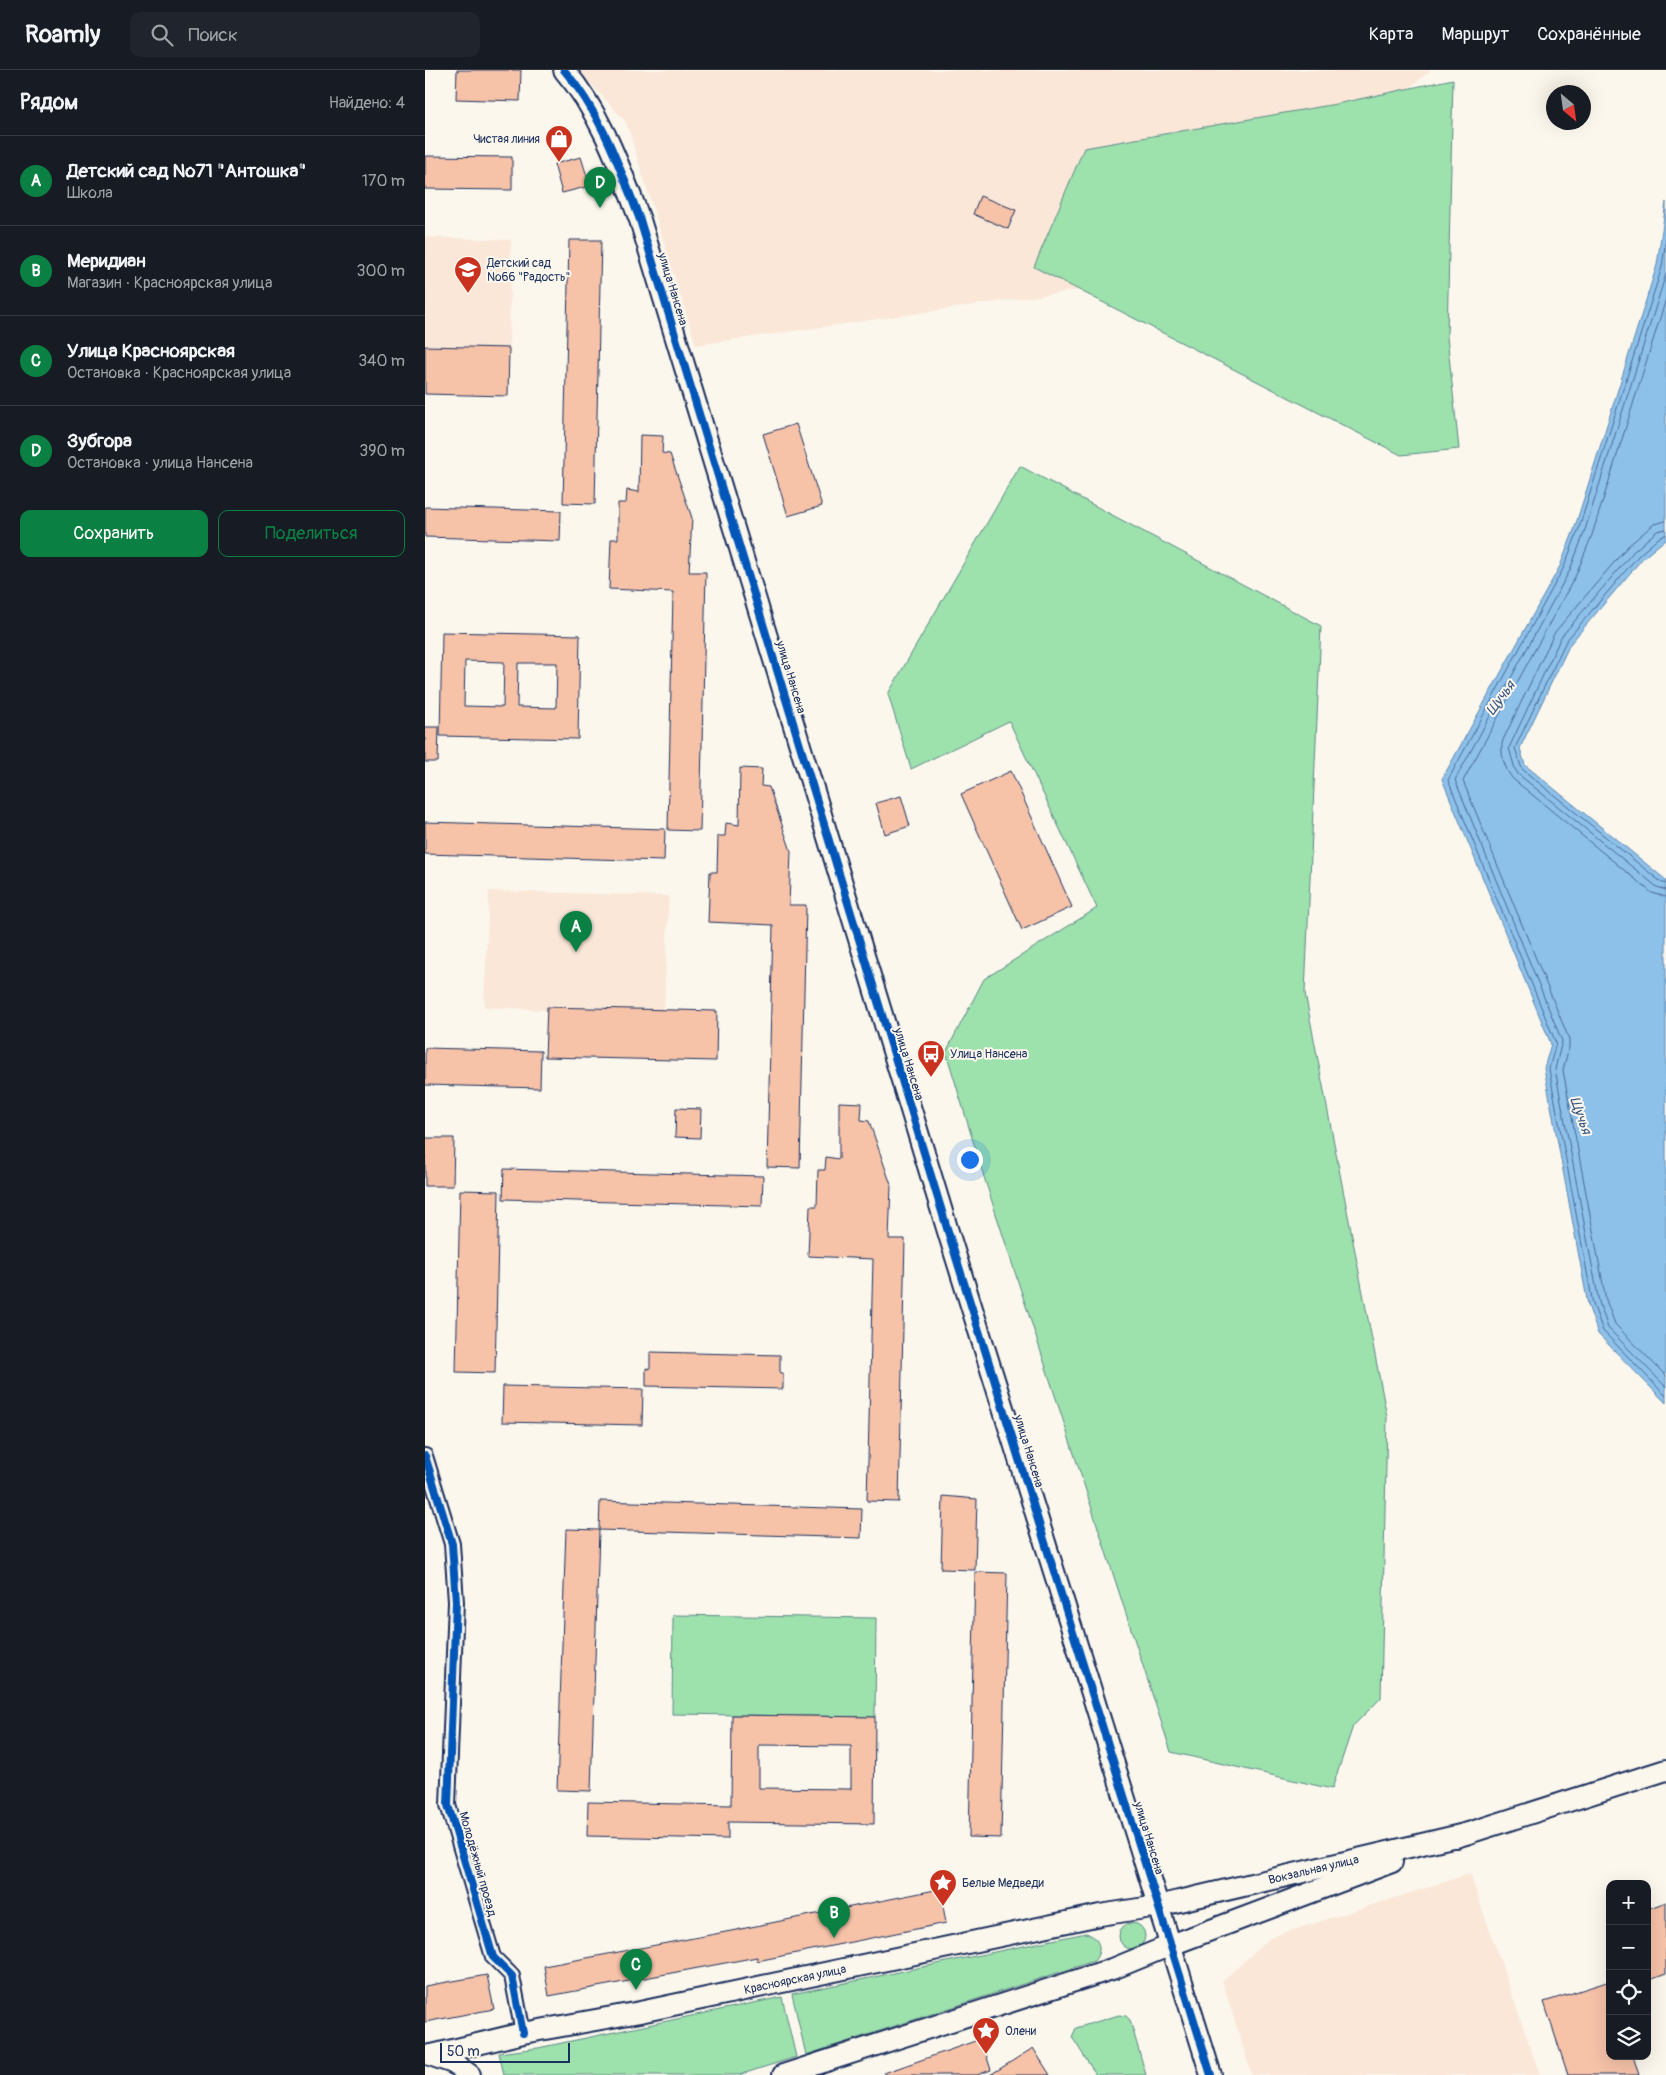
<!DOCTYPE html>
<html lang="ru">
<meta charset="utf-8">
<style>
body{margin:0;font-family:Pangolin,sans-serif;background:#20242c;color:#f1f3f6}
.controls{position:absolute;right:15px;bottom:15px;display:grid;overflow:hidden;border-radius:10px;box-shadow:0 5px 20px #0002}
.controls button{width:45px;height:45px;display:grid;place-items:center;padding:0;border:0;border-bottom:1px solid #363941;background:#171b24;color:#f1f3f6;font:25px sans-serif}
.compass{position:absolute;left:1121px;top:15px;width:45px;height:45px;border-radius:50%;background:#171b24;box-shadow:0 5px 20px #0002;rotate:151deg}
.scale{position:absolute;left:15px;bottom:12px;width:130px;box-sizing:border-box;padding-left:5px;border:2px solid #1b2f5e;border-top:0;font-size:14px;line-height:18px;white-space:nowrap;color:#1b2f5e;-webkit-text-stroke:4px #fbf7ec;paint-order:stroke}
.you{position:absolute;left:544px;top:1089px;width:18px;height:18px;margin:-12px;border:4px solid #fff;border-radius:50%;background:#1a73e8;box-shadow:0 0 0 8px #1a73e833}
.badge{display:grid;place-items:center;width:32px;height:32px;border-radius:50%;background:#0b8043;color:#fff;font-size:16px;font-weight:700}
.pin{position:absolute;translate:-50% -41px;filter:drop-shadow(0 1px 2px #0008)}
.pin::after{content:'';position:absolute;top:26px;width:18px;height:15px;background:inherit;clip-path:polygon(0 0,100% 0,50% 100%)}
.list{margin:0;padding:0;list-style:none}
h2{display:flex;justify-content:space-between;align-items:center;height:65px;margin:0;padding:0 20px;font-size:21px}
h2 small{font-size:16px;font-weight:400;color:#9ea1a6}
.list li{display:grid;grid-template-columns:32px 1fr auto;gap:15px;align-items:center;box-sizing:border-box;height:90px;padding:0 20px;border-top:1px solid #363941}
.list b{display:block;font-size:19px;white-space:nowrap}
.list p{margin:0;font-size:16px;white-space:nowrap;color:#9ea1a6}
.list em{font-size:16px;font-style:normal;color:#9ea1a6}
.actions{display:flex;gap:10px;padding:15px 20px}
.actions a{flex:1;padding:11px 0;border:1px solid #0b8043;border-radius:10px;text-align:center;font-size:18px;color:#0b8043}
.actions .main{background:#0b8043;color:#fff}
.icon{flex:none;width:28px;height:28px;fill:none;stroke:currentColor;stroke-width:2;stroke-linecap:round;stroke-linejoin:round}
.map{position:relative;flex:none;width:1241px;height:2005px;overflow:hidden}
header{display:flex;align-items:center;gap:30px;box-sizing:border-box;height:70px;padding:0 25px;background:#171b24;border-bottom:1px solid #363941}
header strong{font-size:24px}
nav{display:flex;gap:28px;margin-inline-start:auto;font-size:18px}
.search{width:350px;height:45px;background:#20242c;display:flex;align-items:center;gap:12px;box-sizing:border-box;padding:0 18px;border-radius:10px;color:#9ea1a6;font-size:19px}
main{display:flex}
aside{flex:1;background:#171b24}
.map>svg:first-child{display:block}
</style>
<header>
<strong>Roamly</strong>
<div class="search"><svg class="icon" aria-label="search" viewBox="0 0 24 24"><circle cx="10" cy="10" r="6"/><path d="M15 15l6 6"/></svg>Поиск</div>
<nav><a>Карта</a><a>Маршрут</a><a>Сохранённые</a></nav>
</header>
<main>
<aside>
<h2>Рядом<small>Найдено: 4</small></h2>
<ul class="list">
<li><span class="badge">A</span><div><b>Детский сад №71 &quot;Антошка&quot;</b><p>Школа</p></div><em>170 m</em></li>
<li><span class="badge">B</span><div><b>Меридиан</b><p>Магазин · Красноярская улица</p></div><em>300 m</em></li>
<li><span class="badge">C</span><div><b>Улица Красноярская</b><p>Остановка · Красноярская улица</p></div><em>340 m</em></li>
<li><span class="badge">D</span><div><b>Зубгора</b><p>Остановка · улица Нансена</p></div><em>390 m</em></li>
</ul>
<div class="actions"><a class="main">Сохранить</a><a>Поделиться</a></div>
</aside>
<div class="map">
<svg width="1241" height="2005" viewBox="0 0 1241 2005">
<rect width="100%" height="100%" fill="#fbf7ec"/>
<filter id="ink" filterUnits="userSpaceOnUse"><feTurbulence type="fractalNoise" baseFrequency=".02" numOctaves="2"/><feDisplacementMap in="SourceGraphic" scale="10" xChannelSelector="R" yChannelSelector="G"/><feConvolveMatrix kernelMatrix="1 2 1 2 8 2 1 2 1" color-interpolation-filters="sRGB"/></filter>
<g filter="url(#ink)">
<path fill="#fae7d8" d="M 153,0 L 1006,0 L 910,80 L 682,216 L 271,275 L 201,52 Z
M 0,167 L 86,170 L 83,326 L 0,324 Z
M 64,821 L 244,826 L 239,939 L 292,941 L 291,991 L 120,987 L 121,940 L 59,937 Z
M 1045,1804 L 1115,2005 L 827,2005 L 797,1911 L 846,1867 Z"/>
<path fill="#9de1ad" stroke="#5c8886" d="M 1028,9 L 1022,267 L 1034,379 L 976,385 L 609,197 L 659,78 L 911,34 Z
M 595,396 L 896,556 L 880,923 L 962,1347 L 956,1628 L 928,1656 L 907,1719 L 746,1682 L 559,1107 L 521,982 L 559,909 L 672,838 L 584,651 L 486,699 L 463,624 Z
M 248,1545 L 451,1548 L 450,1647 L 247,1644 Z
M694 1866a13 13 0 1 1 26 0a13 13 0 1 1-26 0Z
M 661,1863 C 675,1868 678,1880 669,1891 L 381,1985 L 367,1924 Z
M 357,1927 L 371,1987 L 314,2005 L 79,2005 L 74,1983 L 113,1978 Z
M 694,1945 L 701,1946 L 705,1950 L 721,2005 L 671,2005 L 647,1967 L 651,1958 Z"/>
<path fill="#8dc1ea" stroke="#5f87b2" d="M 1241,132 L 1241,469 L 1217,489 L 1145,574 L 1095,678 L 1100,695 L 1241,810 L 1241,1333 L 1173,1264 L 1163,1235 L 1119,998 L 1126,974 L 1017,709 L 1135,496 L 1149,460 L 1232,195 Z"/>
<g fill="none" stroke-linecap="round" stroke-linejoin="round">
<path stroke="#496996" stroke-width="1" d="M 1241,168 L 1237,197 L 1153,461 L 1139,497 L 1023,710 L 1131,973 L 1124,999 L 1168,1234 L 1178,1261 L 1241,1326
M 1241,204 L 1159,463 L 1145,500 L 1030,710 L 1137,971 L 1130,999 L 1174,1232 L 1183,1258 L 1241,1317
M 1241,229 L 1167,465 L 1151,505 L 1038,711 L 1144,969 L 1144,977 L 1138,1000 L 1181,1230 L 1190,1254 L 1241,1306
M 1241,451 L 1229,454 L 1203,476 L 1130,562 L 1078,670 C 1074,682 1080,700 1088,709 L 1227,823 L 1241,827
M 1241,459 L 1232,461 L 1209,481 L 1136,567 L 1084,678 L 1090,699 L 1093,704 L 1232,817 L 1241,820
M 1241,465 L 1236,466 L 1214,485 L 1141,571 L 1090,678 L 1097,699 L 1236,812 L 1241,814"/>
</g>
<path fill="#f6c2a8" stroke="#1b2f5e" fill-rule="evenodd" d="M 32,0 L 96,0 L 95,31 L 31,29 Z
M 0,86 L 87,87 L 87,120 L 0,119 Z
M 156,87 L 165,116 L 137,123 L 129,94 Z
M 555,126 L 591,140 L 583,159 L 548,144 Z
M 144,170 L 176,170 L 170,434 L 138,433 Z
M 0,276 L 84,278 L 83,326 L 0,324 Z
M 371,354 L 397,436 L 363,446 L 338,364 Z
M 215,365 L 238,366 L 237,383 L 245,384 L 267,448 L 264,502 L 281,502 L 275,761 L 243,760 L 248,522 L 184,519 L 186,469 L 193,469 L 193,433 L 201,433 L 202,420 L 214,422 Z
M 0,437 L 136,441 L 135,471 L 0,467 Z
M 17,562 L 155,565 L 153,669 L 15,666 ZM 40,591 L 79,592 L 78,637 L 39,636 ZM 93,593 L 132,593 L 131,638 L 92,637 Z
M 0,657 L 14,657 L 13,692 L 0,692 Z
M 315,698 L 337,699 L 336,716 L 344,717 L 366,781 L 364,835 L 381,835 L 375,1098 L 342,1097 L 348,855 L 283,852 L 285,802 L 292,802 L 293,766 L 300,766 L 301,753 L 314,755 Z
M 586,701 L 647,837 L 597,860 L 536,724 Z
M 476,726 L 485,756 L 460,764 L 451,733 Z
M 0,752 L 240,759 L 239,791 L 0,784 Z
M 122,937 L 292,941 L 291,991 L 120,987 Z
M 0,978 L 116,981 L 115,1018 L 0,1015 Z
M 414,1032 L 437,1033 L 436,1050 L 444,1051 L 466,1115 L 464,1169 L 480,1169 L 474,1432 L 442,1431 L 448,1189 L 383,1186 L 385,1136 L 392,1136 L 393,1100 L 400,1100 L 401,1087 L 414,1089 Z
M 251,1038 L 276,1039 L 275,1068 L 250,1067 Z
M 0,1068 L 29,1068 L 28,1116 L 0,1116 Z
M 79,1099 L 338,1106 L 337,1136 L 78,1129 Z
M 35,1120 L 74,1121 L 70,1303 L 31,1302 Z
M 225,1282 L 355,1285 L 355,1303 L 358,1303 L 358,1319 L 221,1316 L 221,1298 L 225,1299 Z
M 78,1316 L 218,1319 L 217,1355 L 77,1352 Z
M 518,1426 L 552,1429 L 550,1500 L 516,1499 Z
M 175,1431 L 437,1439 L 436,1468 L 174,1460 Z
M 141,1459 L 174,1460 L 166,1721 L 132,1720 Z
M 550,1502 L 582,1503 L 576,1768 L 544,1767 Z
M 307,1645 L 450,1647 L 449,1754 L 303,1752 L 303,1769 L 162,1766 L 163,1732 L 306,1735 ZM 334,1675 L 426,1676 L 426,1719 L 334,1718 Z
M 515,1819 L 521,1853 L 332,1891 L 332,1887 L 124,1926 L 119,1896 L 306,1861 Z
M 1241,1832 L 1241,1904 L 1222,1911 L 1222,1839 Z
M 62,1905 L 69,1939 L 0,1952 L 0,1916 Z
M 1185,1911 L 1185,1986 L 1208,1986 L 1214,2005 L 1143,2005 L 1119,1932 Z
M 556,1969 L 566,2000 L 552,2005 L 459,2005 L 459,2003 Z
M 608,1978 L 625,2005 L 565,2005 Z"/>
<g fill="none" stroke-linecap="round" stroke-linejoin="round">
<defs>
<path id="street" d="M 0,1386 L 27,1474 L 31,1532 L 23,1735 L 68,1887 L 87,1906 L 98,1963"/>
<g id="secondary">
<path d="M 139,0 C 176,43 195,98 215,150 L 525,1168 L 786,2005"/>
<path d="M 1031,1767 L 1241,1700"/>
<path d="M 5,1985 L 28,1993 L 45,2005"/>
<path id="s1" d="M 7,1985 L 98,1963 L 215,1942 L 675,1845 L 733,1836 L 1044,1763"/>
<path d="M 358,2005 L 690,1898 L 746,1875 L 967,1792"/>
</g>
</defs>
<use href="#street" stroke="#1b2f5e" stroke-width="18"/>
<use href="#secondary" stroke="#1b2f5e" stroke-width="24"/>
<use href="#street" stroke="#fbf7ec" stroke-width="14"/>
<use href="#secondary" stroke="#fbf7ec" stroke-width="20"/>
<defs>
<path id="cycleway" d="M 139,0 C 176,43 195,98 215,150 L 525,1168 L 786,2005
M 0,1386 L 27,1474 L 31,1532 L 23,1735 L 68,1887 L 87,1906 L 98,1963"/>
</defs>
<use href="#cycleway" stroke="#fbf7ec" stroke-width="11"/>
<use href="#cycleway" stroke="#0057b8" stroke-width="8"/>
</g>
</g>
<defs>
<symbol id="shop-pin" viewBox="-11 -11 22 30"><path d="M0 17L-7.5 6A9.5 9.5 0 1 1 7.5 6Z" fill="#c8321e" stroke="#fbf7ec"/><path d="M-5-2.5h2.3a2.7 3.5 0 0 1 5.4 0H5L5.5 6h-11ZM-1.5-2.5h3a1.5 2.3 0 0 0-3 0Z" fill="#fff"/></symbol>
<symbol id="school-pin" viewBox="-11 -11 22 30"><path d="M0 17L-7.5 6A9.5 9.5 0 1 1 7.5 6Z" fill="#c8321e" stroke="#fbf7ec"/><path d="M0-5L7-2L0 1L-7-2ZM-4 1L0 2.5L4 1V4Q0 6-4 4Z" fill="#fff"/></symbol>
<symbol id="bus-pin" viewBox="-11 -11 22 30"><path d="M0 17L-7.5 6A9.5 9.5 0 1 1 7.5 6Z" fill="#c8321e" stroke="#fbf7ec"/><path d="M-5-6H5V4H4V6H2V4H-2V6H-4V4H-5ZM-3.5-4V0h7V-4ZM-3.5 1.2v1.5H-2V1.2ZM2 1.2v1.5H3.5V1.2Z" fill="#fff"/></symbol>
<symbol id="sight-pin" viewBox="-11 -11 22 30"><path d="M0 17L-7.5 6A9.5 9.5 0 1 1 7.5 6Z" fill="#c8321e" stroke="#fbf7ec"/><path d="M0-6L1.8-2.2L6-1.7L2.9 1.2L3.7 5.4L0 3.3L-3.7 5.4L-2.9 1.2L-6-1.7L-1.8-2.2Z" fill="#fff"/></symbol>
</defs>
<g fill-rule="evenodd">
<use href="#shop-pin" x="118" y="53" width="32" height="43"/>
<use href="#school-pin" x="27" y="184" width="32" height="43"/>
<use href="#bus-pin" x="490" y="968" width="32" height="43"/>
<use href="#sight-pin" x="502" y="1797" width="32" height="43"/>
<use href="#sight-pin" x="545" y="1945" width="32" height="43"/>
</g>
<g text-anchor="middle" stroke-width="4" stroke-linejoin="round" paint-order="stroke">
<g font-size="12" fill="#1b2f5e" stroke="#fbf7ec" text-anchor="start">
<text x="115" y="73" text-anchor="end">Чистая линия</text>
<text x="62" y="197">Детский сад<tspan x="62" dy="14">№66 "Радость"</tspan></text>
<text x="525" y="988">Улица Нансена</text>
<text x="537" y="1817">Белые Медведи</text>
<text x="580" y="1965">Олени</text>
</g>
<g font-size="12" fill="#1b2f5e" stroke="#fbf7ec">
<text transform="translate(248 219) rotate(73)" y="4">улица Нансена</text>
<text transform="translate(366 607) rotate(73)" y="4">улица Нансена</text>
<text transform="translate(484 994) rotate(73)" y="4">улица Нансена</text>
<text transform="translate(604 1381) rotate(73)" y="4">улица Нансена</text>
<text transform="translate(724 1768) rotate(73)" y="4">улица Нансена</text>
<text transform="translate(53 1794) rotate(74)" y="4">Молодёжный проезд</text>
<text dy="4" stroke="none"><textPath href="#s1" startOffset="901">Вокзальная улица</textPath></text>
<text dy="4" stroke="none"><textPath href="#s1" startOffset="371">Красноярская улица</textPath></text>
</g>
<g font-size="14" font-style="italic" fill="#385481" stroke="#fbf7ec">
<text transform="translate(1075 628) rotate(-54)" y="5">Щучья</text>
<text transform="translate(1156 1045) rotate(70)" y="5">Щучья</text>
</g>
</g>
</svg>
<div class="controls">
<button>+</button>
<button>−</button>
<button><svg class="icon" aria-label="locate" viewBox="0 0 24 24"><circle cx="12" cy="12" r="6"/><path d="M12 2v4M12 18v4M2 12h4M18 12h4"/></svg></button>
<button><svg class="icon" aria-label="layers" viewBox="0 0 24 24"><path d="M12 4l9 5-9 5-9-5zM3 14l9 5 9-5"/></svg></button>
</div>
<svg class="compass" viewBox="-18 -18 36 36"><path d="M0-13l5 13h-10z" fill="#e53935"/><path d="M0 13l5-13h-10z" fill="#9ea1a6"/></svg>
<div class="scale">50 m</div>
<div class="you"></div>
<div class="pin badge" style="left:151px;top:882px">A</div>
<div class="pin badge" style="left:409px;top:1868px">B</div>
<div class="pin badge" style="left:211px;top:1920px">C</div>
<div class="pin badge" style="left:175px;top:138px">D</div>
</div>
</main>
